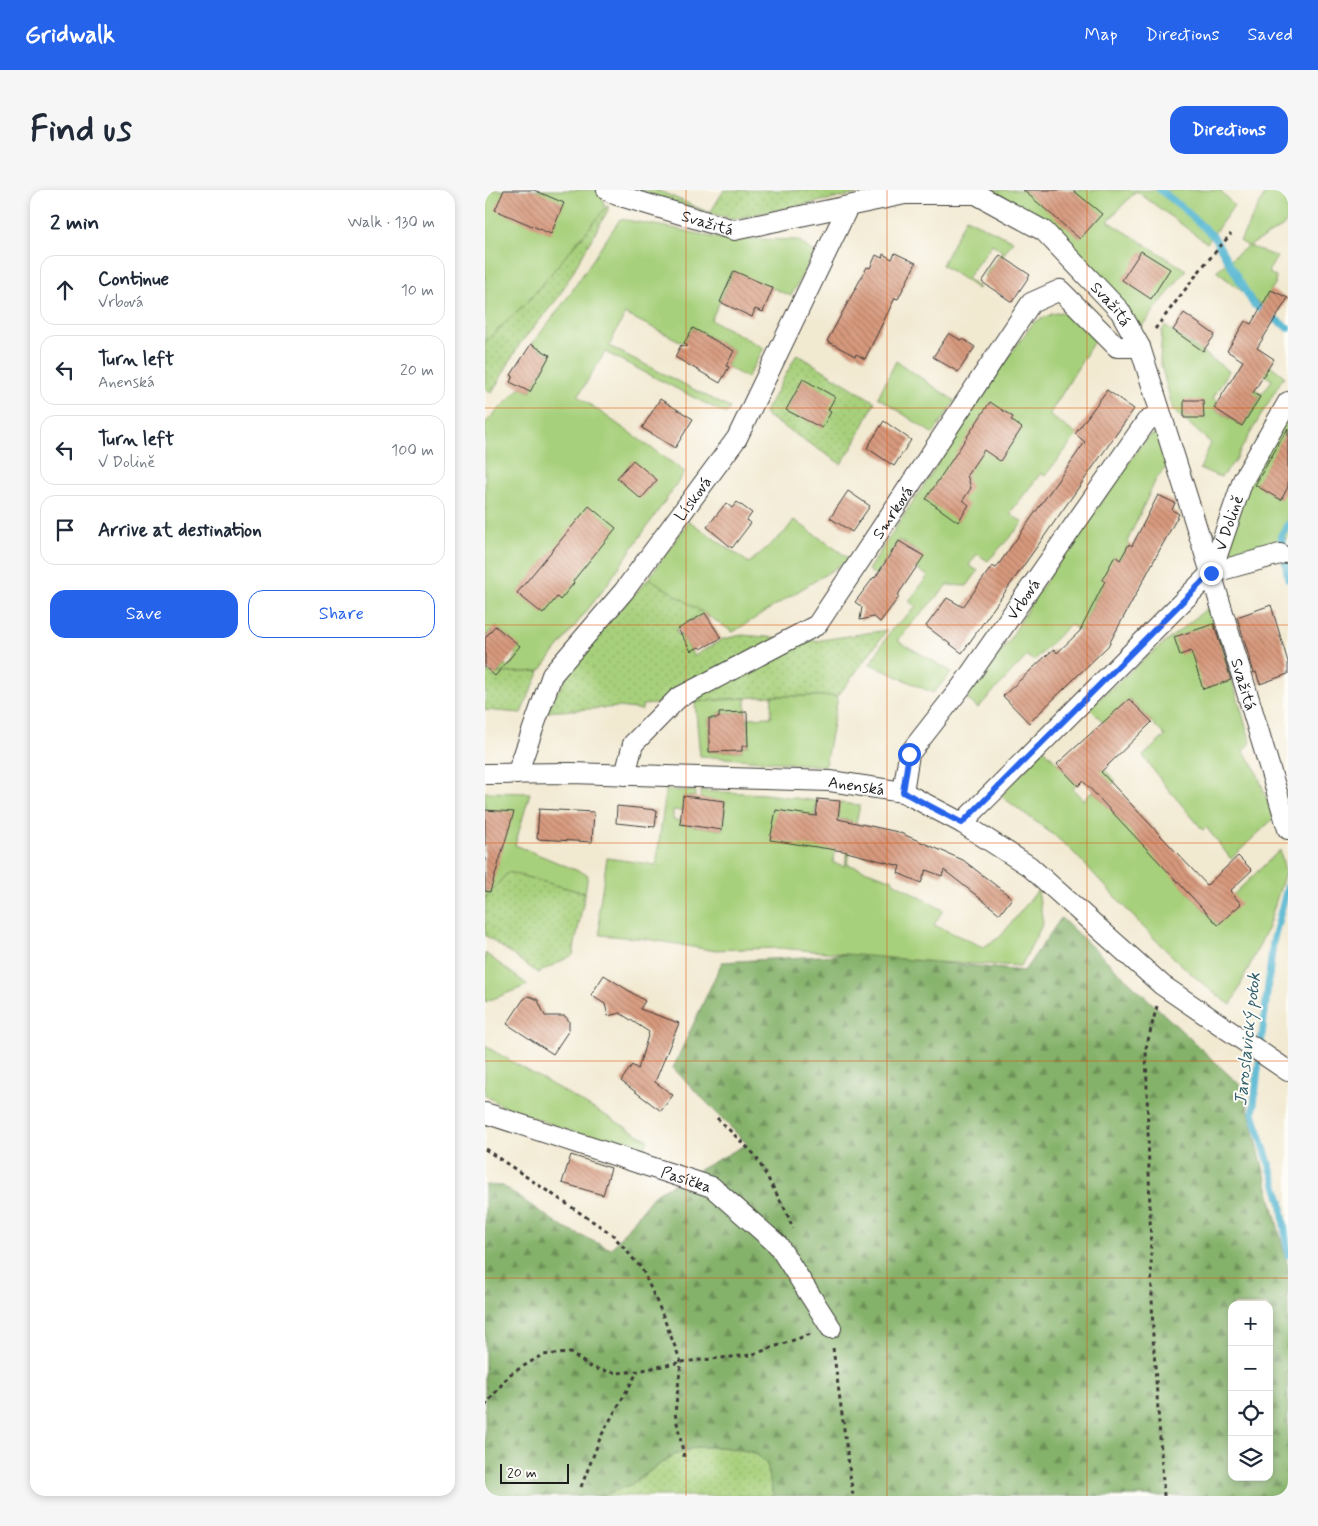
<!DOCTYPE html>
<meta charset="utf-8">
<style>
body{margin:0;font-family:Mynerve,sans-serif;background:#f6f6f7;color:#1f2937}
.controls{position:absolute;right:15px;bottom:15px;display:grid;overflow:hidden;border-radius:10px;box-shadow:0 2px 8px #0003}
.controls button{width:45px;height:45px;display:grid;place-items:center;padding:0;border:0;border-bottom:1px solid #e0e1e3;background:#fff;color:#1f2937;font:25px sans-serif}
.scale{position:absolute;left:15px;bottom:12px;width:69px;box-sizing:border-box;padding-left:5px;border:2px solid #1c1c1c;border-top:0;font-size:14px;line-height:18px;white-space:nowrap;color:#1c1c1c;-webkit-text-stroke:4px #fdfcf7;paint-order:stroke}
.stop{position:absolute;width:15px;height:15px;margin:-11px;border:4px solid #2563eb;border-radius:50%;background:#fff}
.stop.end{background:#2563eb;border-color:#fff;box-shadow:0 1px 5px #0008}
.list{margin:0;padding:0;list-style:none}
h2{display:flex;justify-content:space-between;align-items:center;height:65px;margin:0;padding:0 20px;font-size:21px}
h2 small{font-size:16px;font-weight:400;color:#747a83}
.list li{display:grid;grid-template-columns:32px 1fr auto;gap:15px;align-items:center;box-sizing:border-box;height:70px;margin:0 10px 10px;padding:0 10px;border:1px solid #e0e1e3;border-radius:15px}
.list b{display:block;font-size:19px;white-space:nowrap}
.list p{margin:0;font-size:16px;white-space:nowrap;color:#747a83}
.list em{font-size:16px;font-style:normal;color:#747a83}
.actions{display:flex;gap:10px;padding:15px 20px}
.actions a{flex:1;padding:11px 0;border:1px solid #2563eb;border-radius:15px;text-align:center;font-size:18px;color:#2563eb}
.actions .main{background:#2563eb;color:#fff}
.icon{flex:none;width:28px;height:28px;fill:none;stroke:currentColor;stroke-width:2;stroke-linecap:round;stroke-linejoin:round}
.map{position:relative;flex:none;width:803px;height:1306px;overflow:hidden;border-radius:15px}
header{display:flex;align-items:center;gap:30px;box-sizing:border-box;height:70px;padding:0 25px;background:#2563eb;color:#fff}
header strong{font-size:24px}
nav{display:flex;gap:28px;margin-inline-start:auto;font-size:18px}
.intro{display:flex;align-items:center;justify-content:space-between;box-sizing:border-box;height:120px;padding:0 30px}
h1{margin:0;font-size:35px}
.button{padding:12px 22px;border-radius:15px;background:#2563eb;color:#fff;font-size:18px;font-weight:700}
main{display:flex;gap:30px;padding:0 30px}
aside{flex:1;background:#fff;border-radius:15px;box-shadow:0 2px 8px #0003}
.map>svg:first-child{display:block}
</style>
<header>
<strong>Gridwalk</strong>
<nav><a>Map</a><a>Directions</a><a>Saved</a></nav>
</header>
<div class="intro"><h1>Find us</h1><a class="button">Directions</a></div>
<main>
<aside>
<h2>2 min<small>Walk · 130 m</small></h2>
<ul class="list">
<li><svg class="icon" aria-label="ahead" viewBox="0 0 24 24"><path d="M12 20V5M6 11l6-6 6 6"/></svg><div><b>Continue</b><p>Vrbová</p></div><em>10 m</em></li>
<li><svg class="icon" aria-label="left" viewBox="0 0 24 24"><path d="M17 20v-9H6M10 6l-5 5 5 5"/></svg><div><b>Turn left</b><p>Anenská</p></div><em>20 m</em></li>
<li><svg class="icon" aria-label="left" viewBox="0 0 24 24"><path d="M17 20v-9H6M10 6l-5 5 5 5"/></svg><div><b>Turn left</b><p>V Dolině</p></div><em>100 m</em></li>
<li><svg class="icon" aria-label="arrive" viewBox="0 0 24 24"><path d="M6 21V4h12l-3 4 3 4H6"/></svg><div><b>Arrive at destination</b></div></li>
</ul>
<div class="actions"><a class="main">Save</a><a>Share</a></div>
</aside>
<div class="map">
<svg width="803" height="1306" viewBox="0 0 803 1306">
<defs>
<pattern id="grass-dots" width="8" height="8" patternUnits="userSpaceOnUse" patternTransform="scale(1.25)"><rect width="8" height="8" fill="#a7d07b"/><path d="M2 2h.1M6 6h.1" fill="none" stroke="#8fb26a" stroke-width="1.8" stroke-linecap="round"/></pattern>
<pattern id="forest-firs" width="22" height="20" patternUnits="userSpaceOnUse" patternTransform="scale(1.25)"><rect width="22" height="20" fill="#85b26b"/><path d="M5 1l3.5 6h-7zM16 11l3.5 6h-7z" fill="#6c9057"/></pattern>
<pattern id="building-back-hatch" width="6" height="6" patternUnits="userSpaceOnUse" patternTransform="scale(1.25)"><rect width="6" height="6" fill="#d89a7e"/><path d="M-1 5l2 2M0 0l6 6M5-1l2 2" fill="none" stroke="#ae7d66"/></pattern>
</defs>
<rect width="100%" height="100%" fill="#fdfcf7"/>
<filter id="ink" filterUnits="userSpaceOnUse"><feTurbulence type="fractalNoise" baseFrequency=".02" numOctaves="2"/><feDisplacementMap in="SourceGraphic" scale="10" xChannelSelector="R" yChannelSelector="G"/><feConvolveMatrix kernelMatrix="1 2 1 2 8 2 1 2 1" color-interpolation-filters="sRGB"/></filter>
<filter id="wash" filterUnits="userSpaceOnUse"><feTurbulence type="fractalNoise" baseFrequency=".0096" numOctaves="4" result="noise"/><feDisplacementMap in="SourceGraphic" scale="20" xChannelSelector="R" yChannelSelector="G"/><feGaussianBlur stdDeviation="1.12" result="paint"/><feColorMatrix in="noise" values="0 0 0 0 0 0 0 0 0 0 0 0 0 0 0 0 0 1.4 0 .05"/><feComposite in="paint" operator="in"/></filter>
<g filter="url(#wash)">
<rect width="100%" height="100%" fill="#f2e9d1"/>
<path fill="url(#grass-dots)" stroke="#62764c" d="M 149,0 L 172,0 L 225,23 L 239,0 L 381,0 L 382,2 L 248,29 L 225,23 Z
M 123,15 L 123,20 L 73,108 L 34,155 L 7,203 L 0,198 L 0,152 L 43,111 Z
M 312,164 L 390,212 L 367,258 L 356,274 L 279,224 Z
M 164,388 L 224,426 L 223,428 C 212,424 200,435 191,440 L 193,445 L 195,444 L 209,466 L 238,449 L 257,445 L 330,451 L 402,440 L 353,506 L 287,506 L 157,515 L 157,520 L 134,517 L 61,522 L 95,464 Z
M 55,481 L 36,523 L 0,520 L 0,482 L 7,483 L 10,485 L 13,483 Z
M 22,682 L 100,703 L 88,765 L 53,783 L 0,745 L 0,709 Z
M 212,1257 C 231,1257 272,1255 282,1275 C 286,1283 286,1297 288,1306 L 116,1306 L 145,1295 L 190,1264 Z"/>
<path fill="url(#forest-firs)" stroke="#506744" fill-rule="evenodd" d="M 576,728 L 758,898 L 803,1077 L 803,1306 L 288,1306 L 282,1274 L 269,1262 L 235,1257 L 212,1257 L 190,1264 L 145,1295 L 115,1306 L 0,1306 L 0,995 L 18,996 L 79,1038 L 126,1059 L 170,1004 L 262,954 L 188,878 L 237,772 L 367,764 L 539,781 ZM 747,1115 L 784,1115 L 784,1287 L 747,1287 Z"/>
<path fill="#a7d07b" stroke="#62764c" d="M 0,0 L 116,0 L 120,19 L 43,111 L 0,152 Z
M 502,0 L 735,0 L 749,16 L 722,53 L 651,1 L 623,31 L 701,80 L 657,136 L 652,135 L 559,31 L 513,3 Z
M 782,0 L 803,0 L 803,30 L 797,37 L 764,56 L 792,67 L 783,82 L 791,87 L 790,94 L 777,115 L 767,109 L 731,81 L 763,56 L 755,51 Z
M 481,28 L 528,51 L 501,89 L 499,86 L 517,61 L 507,54 L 482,88 L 494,98 L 493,99 L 457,75 Z
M 135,29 L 187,38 L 232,48 L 313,50 L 329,63 L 306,106 L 249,82 L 226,130 L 279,158 L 262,188 L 241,176 L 249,161 L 208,138 L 199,153 L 140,124 L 124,156 L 245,218 L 241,224 L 120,162 L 93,206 L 200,282 L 121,396 L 55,481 L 13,483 L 20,474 L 23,477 L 32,465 L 29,462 L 34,456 L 10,436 L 0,447 L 0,233 L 36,197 L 45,202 L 65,165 L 47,154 L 80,111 Z
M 577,122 L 588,128 L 611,148 L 564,225 L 592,245 L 560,286 L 556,283 L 525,323 L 538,333 L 503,371 L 492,364 L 484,375 L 493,381 L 482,396 L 463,395 L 427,433 L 413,451 L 467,482 L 448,503 L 385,474 L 406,440 L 431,417 L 424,411 L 443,386 L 426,375 L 435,363 L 414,350 L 392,382 L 391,386 L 383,380 L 521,170 L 549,132 L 567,124 Z
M 680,136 L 744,181 L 728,208 L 733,211 L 729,219 L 757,236 L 775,207 L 762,199 L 763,195 L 749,186 L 749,184 L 777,204 L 787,190 L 769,178 L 785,175 L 799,186 L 748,273 L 736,287 L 715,279 L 726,253 L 688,220 L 675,171 L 677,141 Z
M 411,171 L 470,211 L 448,244 L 393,207 Z
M 803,214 L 803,346 L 800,350 L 745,362 L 753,309 Z
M 674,243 L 684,275 L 672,287 L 642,352 L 644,354 L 635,370 L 630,367 L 630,378 L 611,408 L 595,441 L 585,434 L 549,471 L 542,466 L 493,518 L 481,508 L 524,451 L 550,407 L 657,254 L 665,246 Z
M 309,330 L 365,369 L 248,442 L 164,388 L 204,331 L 264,373 L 300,342 Z
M 725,416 L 766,553 L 758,560 L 770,578 L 789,628 L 746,669 L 721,637 L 718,640 L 678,593 L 658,566 L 680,546 L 645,509 L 619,533 L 604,518 L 663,466 Z
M 287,506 L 353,506 L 340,576 L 215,566 L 210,512 L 261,508 L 261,522 L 234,523 L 234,528 L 224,528 L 224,562 L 257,561 L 257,556 L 263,556 L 263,528 L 286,527 Z
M 559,559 L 592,594 L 588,599 L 598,610 L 614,595 L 616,576 L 631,591 L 614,607 L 690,688 L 748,705 L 795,660 L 800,682 L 783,737 L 746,815 C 684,772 638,713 586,660 L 570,646 L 516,606 Z
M 181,600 L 210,601 L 210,607 L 198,606 L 197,621 L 188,620 L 188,630 L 196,631 L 196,634 L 237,640 L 240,612 L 215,608 L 216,601 L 280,604 L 332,611 L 325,649 L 351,655 L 348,673 L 360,676 L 367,631 L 353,629 L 354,613 L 375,615 L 362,674 L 408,690 L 408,692 L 458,720 L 449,735 L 498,757 L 515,747 L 553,700 L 558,733 L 536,776 L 451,772 L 294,758 L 225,760 L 162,749 L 115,745 L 114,719 L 122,668 L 171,675 Z
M 0,602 L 45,603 L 30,655 L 103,685 L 100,703 L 23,682 L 0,709 Z
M 0,763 L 43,795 L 0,812 Z
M 0,856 L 163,950 L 157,962 L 123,955 L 17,916 L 0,905 Z"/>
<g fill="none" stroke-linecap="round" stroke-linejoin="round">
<path stroke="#52b6d1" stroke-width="7" d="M 675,0 L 698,18 L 729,47 L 768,114 L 803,138
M 803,334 L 796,345 L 803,389
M 803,694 L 788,752 L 768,923 L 796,1011 L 803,1065"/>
</g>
<g id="blocks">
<path fill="url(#building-back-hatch)" d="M 19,0 L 49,0 L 79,13 L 66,44 L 10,20 Z
M 538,0 L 588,0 L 617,24 L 595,49 Z
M 656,61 L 685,79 L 666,109 L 637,90 Z
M 410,63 L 431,73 L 413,109 L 410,108 L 380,169 L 371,164 L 370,166 L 342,151 L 382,77 L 385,78 L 391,65 L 397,68 L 398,64 L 407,69 Z
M 515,65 L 545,85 L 527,112 L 497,92 Z
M 249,81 L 288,98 L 278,122 L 270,119 L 267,127 L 235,112 Z
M 786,100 L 803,108 L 772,158 L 789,169 L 768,203 L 775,207 L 757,236 L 729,218 L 758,171 L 742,161 L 760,131 L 766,134 Z
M 699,123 L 730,145 L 718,161 L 688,140 Z
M 208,138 L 249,161 L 241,176 L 244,177 L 235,193 L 190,167 L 196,155 L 201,157 L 202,155 L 199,153 Z
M 464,143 L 475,150 L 478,149 L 490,157 L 473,182 L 448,167 Z
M 46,154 L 65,165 L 45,202 L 25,192 L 28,186 L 26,185 Z
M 318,189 L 350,207 L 343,220 L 346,222 L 337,238 L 301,220 Z
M 622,200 L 649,219 L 477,463 L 441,436 L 462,408 L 478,417 L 507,376 L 511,378 L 600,252 L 590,244 Z
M 175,209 L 208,229 L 190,258 L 157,238 Z
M 699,210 L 718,210 L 719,228 L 699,228 Z
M 505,212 L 528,227 L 526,230 L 537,238 L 515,271 L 499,260 L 482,285 L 486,298 L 478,310 L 484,315 L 473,332 L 441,309 Z
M 399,231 L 426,250 L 409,276 L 382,258 Z
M 803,238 L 803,297 L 796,310 L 770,295 Z
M 148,270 L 172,290 L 156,309 L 132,288 Z
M 363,301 L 385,316 L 367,342 L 345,328 Z
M 673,305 L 690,313 L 687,320 L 694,324 L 623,456 L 544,533 L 518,506 L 562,465 L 569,459 L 572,463 L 595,441 L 620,391 L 617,390 L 630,366 L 635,370 L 644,354 L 647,356 Z
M 252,312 L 267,323 L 262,330 L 266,333 L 247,358 L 222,337 L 241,313 L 247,318 Z
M 104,316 L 131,338 L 88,391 L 89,393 L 75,410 L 72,407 L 58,424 L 32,403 Z
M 414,351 L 439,366 L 412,406 L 414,407 L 395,432 L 389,427 L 375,430 L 377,417 L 370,412 L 389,387 L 390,388 Z
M 786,415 L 803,472 L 803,484 L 775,494 L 771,482 L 769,483 L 752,427 Z
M 220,423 L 236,448 L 216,459 L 214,457 L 206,461 L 193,439 Z
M 729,434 L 746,490 L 718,499 L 706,461 L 695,465 L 689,447 Z
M 10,436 L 35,456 L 10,486 L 0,477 L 0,448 Z
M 644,509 L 667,532 L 616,582 L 722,695 L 753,666 L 767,680 L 745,701 L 756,714 L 733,735 L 598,591 L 593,596 L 572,574 Z
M 262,522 L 263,556 L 257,556 L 257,561 L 224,562 L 224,528 L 234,528 L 234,523 Z
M 198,606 L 240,611 L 237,640 L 195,634 Z
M 333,609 L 355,611 L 353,629 L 413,642 L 478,670 L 527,708 L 515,724 L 459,680 L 457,686 L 441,680 L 436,693 L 413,683 L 415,676 L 358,661 L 285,650 L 291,620 L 331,626 Z
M 132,616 L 172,620 L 170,637 L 131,633 Z
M 54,619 L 109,622 L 107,652 L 52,649 Z
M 0,620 L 29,622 L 5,702 L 0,701 Z
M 119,785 L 160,811 L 155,819 L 194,833 L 170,892 L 188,905 L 176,921 L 136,891 L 147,875 L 153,879 L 164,842 L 135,823 L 123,826 L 120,814 L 106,805 Z
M 43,806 L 47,807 L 53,810 L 60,826 L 80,826 L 84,831 L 84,840 L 68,864 L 22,834 L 38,810 Z
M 86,965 L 126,978 L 118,1005 L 77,993 Z"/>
</g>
</g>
<g filter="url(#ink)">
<use href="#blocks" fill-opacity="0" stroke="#3c3b37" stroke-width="1"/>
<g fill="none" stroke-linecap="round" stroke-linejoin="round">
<defs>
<g id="minor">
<path id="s1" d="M 122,0 L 132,5 L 249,40 L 420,4 L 491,4 L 559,41 L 635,121 L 655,157 L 726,383 L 803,639"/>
<path d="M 726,383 L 795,364"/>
<path id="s2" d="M 0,584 L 86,583 L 345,591 L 418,602 L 477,633 L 544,676 L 677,795 L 803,881"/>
<path id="s3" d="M 32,584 L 67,485 L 139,401 L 252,248 L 363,17"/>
<path id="s4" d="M 140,585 L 148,554 L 193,508 L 332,435 L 546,113 L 575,100 L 632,157 L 655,157"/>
<path id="s5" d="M 418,602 L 424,564 L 477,496 L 661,232 L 675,222"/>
<path id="s6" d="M 477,633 L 726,383 L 758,290 L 803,212"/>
<path id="s7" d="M 0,923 L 227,997 L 293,1055 L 346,1138"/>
</g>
</defs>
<use href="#minor" stroke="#3c3b37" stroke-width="22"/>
<path stroke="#3c3b37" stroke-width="3" stroke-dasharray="4 4" stroke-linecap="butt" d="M 670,139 L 719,75 L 746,44
M 672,816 L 661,858 L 668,1147 L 679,1306
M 232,928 L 270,965 L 301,1021 L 308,1039
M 0,959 L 128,1045 L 157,1079 L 176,1121 L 196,1172 L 190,1223 L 200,1271
M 348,1158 L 368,1306
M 0,1216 L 24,1185 L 57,1165 L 86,1163 L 107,1178 L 132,1183 L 153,1181 L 196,1172 L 266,1165 L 326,1144
M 96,1297 L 116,1246 L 153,1181"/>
<use href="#minor" stroke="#fff" stroke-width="20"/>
</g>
</g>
<g fill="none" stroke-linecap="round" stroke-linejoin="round" filter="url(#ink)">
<path stroke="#2563eb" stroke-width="6" d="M 424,564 L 418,602 L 477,633 L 726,383"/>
</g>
<path fill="none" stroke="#de560d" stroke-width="1" stroke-opacity="0.55" d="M 201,0 L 201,1306M 402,0 L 402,1306M 602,0 L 602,1306M 0,218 L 803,218M 0,435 L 803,435M 0,653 L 803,653M 0,871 L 803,871M 0,1088 L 803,1088"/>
<g text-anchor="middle" stroke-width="4" stroke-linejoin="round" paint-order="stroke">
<g font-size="16" fill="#1c1c1c" stroke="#fdfcf7">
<text dy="6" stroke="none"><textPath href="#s1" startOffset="106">Svažitá</textPath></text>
<text dy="6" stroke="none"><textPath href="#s1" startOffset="556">Svažitá</textPath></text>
<text dy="6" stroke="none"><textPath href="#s3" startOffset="331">Lísková</textPath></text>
<text dy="6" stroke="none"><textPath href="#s4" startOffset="389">Smrková</textPath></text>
<text dy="6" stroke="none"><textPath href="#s6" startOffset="406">V Dolině</textPath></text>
<text dy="6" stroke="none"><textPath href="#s5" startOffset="231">Vrbová</textPath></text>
<text dy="6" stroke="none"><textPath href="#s1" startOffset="961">Svažitá</textPath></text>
<text dy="6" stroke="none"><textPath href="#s2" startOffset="372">Anenská</textPath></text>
<text dy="6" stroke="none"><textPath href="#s7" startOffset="212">Pasíčka</textPath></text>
</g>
<g font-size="18" font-style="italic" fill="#34616d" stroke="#fdfcf7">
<text transform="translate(762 849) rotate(-84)" y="6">Jaroslavický potok</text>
</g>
</g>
</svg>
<div class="controls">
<button>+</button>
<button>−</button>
<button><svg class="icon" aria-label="locate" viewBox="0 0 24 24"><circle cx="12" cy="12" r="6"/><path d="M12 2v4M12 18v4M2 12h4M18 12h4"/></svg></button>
<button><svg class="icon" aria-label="layers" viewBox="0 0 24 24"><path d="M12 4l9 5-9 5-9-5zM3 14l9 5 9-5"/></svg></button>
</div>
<div class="scale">20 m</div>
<div class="stop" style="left:424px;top:564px"></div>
<div class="stop end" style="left:726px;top:383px"></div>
</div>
</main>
